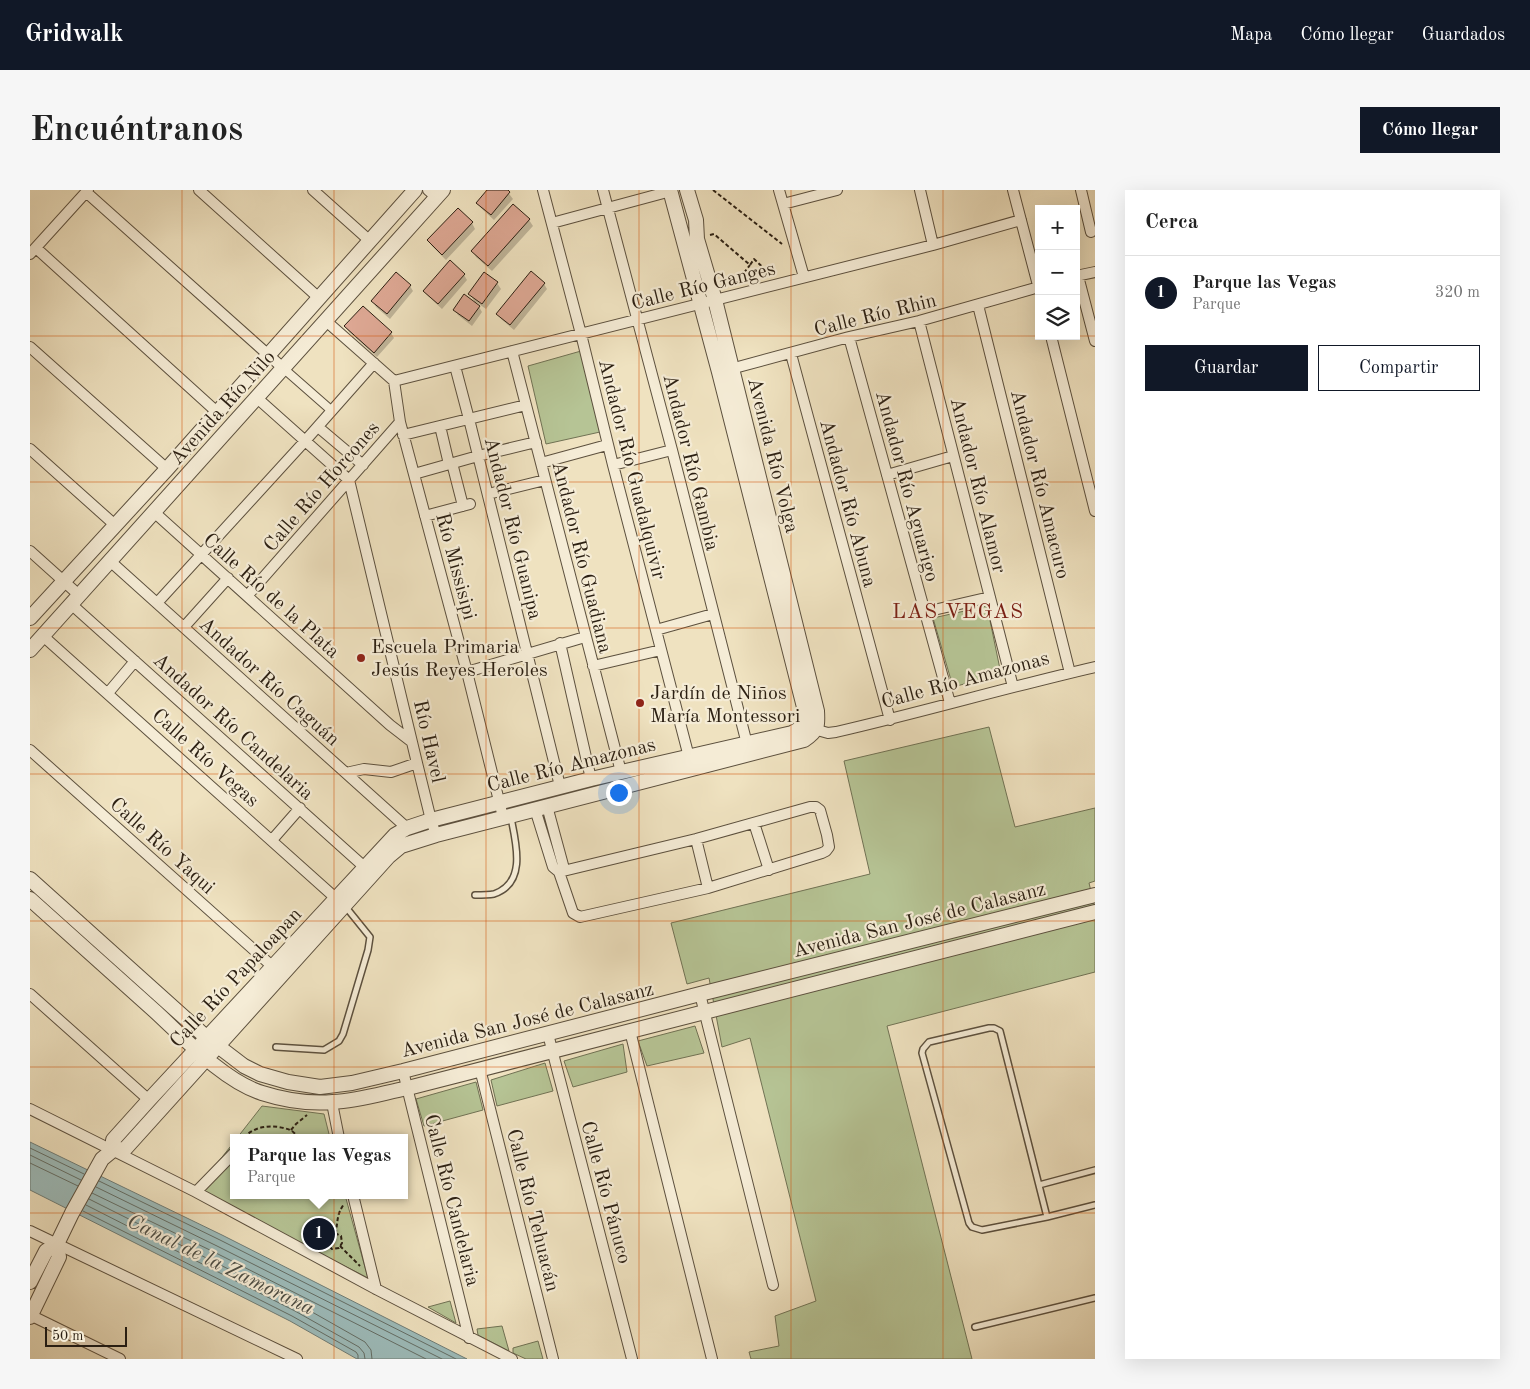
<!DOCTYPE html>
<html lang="es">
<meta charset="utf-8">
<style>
body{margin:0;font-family:"Old Standard TT",serif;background:#f6f6f6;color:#222}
.controls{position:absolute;right:15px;top:15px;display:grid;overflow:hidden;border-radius:0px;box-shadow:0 5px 20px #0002}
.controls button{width:45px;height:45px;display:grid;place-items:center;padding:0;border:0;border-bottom:1px solid #e0e0e0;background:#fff;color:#222;font:25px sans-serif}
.scale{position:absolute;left:15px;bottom:12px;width:82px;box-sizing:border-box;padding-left:5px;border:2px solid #2b1f12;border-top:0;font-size:14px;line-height:18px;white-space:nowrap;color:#2b1f12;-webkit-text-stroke:4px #f5ecd6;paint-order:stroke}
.you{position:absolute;left:588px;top:602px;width:18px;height:18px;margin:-12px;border:4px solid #fff;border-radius:50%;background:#1a73e8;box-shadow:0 0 0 8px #1a73e833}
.badge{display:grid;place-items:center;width:32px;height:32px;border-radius:50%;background:#111827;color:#fff;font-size:16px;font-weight:700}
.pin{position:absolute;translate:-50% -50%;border:2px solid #fff;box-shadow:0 1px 5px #0006}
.popup{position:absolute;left:200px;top:944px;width:178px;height:65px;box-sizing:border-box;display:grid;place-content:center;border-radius:0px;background:#fff;filter:drop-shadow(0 1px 4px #0005);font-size:16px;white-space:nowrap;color:#767676}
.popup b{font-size:19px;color:#222}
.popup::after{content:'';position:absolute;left:50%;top:100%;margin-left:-10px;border:10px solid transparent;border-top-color:#fff}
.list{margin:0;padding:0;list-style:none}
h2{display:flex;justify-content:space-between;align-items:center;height:65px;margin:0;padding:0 20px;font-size:21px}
h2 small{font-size:16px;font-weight:400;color:#767676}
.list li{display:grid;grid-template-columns:32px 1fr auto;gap:15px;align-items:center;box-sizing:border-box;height:75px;padding:0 20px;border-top:1px solid #e0e0e0}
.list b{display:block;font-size:19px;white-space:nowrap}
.list p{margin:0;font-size:16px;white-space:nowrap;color:#767676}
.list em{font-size:16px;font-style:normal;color:#767676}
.actions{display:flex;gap:10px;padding:15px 20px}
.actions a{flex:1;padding:11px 0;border:1px solid #111827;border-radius:0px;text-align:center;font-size:18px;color:#111827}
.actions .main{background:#111827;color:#fff}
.icon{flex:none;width:28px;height:28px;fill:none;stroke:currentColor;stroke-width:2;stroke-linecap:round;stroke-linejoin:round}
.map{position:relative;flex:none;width:1065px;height:1169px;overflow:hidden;border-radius:0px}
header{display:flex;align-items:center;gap:30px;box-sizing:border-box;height:70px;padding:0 25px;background:#111827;color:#fff}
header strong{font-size:24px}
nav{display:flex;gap:28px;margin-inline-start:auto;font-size:18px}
.intro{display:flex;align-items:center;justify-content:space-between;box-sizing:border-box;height:120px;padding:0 30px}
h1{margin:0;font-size:35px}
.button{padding:12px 22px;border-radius:0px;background:#111827;color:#fff;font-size:18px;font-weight:700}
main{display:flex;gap:30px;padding:0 30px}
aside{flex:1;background:#fff;border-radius:0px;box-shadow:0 5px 20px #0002}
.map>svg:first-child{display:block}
</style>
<header>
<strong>Gridwalk</strong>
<nav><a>Mapa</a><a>Cómo llegar</a><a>Guardados</a></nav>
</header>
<div class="intro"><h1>Encuéntranos</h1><a class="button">Cómo llegar</a></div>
<main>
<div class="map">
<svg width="1065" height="1169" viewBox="0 0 1065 1169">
<rect width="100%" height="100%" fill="#efe2c0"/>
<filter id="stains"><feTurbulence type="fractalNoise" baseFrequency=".004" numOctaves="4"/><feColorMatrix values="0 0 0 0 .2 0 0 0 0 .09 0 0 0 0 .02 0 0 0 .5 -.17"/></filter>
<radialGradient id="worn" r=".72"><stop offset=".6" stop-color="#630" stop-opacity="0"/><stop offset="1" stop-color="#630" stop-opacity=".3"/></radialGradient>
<path fill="#b6c495" stroke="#707254" d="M 551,161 L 570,242 L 516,254 L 498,176 Z
M 957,416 L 971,484 L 923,497 L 903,428 Z
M 959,537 L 985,637 L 1065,618 L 1065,691 L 1059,693 L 1065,718 L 1065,782 L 857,836 L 942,1169 L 721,1169 L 719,1162 L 749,1156 L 745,1126 L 786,1111 L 720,848 L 692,857 L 679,788 L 657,794 L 641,733 L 840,684 L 814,571 Z
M 665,836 L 674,863 L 617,876 L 608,851 Z
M 593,854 L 597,882 L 543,897 L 534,871 Z
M 515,873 L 523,901 L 467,916 L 461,890 Z
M 446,892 L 453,920 L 394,936 L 386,909 Z
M 232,916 L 294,924 L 300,948 L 207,948 Z
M 204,952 L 204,1005 L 315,1005 L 338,1088 L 166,1000 Z
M 420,1111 L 426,1133 L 398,1117 Z
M 472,1136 L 479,1161 L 448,1145 L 447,1139 Z
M 508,1151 L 513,1169 L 496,1169 L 483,1163 L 483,1158 Z"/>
<path fill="#9dbcbb" stroke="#6f7d77" d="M 0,952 L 192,1045 L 437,1169 L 327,1169 L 260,1131 L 0,1000 Z"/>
<path fill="#0003" d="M 459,0 L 476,0 L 483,9 L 464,30 L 451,18 L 448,13 Z
M 484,16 L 499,30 L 503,36 L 462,81 L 446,67 L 443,61 Z
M 442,33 L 445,39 L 416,70 L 402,56 L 398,50 Z
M 434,85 L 437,90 L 412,119 L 398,106 L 394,101 Z
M 467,93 L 471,99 L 456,119 L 446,112 L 452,122 L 442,136 L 428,125 L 425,120 L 446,114 L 440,104 Z
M 514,94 L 517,99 L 484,140 L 471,129 L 468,124 Z
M 380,96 L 383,101 L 360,129 L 346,117 L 343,111 Z
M 316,136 L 361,143 L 364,148 L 347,167 L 319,142 Z"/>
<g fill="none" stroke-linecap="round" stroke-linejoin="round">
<path stroke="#646e66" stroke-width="1" d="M 0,958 L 54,984
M 0,965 L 51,990
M 0,973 L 48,996
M 69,991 L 190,1050 L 426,1169
M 66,997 L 187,1056 L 412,1169
M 62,1003 L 184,1062 L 396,1169
M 59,1009 L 268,1114 L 335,1152 L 341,1160 L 342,1169
M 56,1015 L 265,1121 L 329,1157 L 334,1163 L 335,1169
M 53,1021 L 262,1126 L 326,1162 L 328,1165 L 328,1169"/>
</g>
<path fill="#dda793" stroke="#2b1f12" d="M 457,0 L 478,0 L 480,2 L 461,25 L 446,13 Z
M 483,14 L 500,29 L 458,76 L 441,61 Z
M 428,18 L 443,32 L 412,65 L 397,50 Z
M 420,70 L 435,84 L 408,114 L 393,101 Z
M 501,81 L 515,93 L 480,135 L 466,124 Z
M 366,82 L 381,95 L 357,124 L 341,111 Z
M 454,82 L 468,92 L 452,114 L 438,104 Z
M 434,104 L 450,116 L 439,131 L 423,120 Z
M 333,116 L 362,142 L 344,163 L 314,136 Z"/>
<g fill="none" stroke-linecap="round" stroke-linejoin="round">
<defs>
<path id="service" d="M 445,705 C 451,705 458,705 464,704 C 497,693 486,653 481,628
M 246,857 L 294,860 L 309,851 L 313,844 L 338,760 L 340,747 L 315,716
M 1009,995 L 1065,980
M 1017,1027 L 970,841 L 964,838 L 959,838 L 899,852 L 893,859 L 892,863 L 939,1033 L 942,1037 L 952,1040 L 1017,1027 L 1065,1015
M 945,1137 L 1065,1108"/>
<path id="pedestrian" d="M 253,178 L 302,221"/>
<path id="minor" d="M 169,0 L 289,108
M 283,0 L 340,51
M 398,0 L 406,7
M 513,0 L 551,144 L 583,275 L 659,567
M 573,0 L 642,260 L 717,554
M 749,0 L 774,87
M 890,0 L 903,55
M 983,0 L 1009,99
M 1051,0 L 1061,42
M 56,2 L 253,178
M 753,14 L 807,0
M 522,33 L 641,1
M 6,58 L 188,223
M 0,64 L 58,0
M 1046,86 L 1065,82
M 1048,86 L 1065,151
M 948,115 L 1040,483
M 296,131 L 364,191
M 889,131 L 983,497
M 1021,146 L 1065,321
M 819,147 L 920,513
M 0,157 L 137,279
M 482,161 L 591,582
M 761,164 L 860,530
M 425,176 L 439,229 L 530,596
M 697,180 L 819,147 L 889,131 L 1009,97
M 364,191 L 903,55 L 991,30
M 364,191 L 370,232 L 437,482 L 473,627
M 227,208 L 319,290 L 387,573 L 401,630 L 406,645
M 410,236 L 419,274
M 288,237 L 333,275
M 373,245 L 496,215
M 0,259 L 85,335
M 422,273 L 433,316
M 511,273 L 577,255
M 583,275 L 642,260
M 384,284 L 448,266 L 506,252
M 857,285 L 923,266
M 458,304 L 515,290
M 124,322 L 360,535 L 382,552
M 395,326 L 440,314
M 0,361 L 49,405
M 80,371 L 377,638
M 218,405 L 370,232
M 127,413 L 275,251 L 344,173
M 41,414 L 340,682
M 895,422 L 960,407
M 154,437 L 198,388
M 626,440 L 683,424
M 13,446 L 310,712
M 530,453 L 561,589
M 563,476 L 631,460
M 437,482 L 555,447
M 78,503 L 105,471
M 780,538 L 798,543 L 806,542 C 893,522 978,497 1065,477
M 0,560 L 242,776
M 316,583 L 334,579 L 361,582 L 387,573
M 517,616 L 533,675 L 529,682
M 505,619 L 523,677 L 529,682 L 543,723 L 550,727 L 678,698 L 792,663 L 796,661 L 799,657 L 797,645 L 790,620 L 786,617 L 780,617 L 666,649 L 529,682
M 724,633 L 739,680
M 666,649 L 678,698
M 242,650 L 270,618
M 0,804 L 119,910
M 670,804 L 743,1095
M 600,841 L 682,1169
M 518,844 L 602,1169
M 450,879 L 523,1169
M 373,881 L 439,1148
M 302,913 L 309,948
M 0,919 L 166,1002 L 346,1099 L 482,1169
M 166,1002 L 204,963
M 323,1005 L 346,1099
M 0,1041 L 267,1169
M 0,1125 L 90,1169"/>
<path id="tertiary" d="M 0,428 L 137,279 L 385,0
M 0,460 L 413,0
M 0,689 L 176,847 L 214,876 L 230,884 L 258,892 L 290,897 L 322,893 L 373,881 L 670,804 L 1065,705
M 0,709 C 42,747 85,785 127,823 C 156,850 194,891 232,903 C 254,910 280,914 303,912 C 328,911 353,903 378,898 L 1065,722
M 83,960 L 83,950 L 119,910 L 365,645 L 377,638 L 401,630 L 561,589 L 762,543 C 774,537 777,534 775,521 L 689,182 L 640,0
M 0,1092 L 16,1061 L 27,1054 L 42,1023 L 72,969 L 83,960 L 95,959 L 359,666 L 371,656 L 406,645 L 774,550 C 788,541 788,536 787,521 L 685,110 L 667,49 L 666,30 L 657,0
M 0,1127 L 29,1067 L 27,1054"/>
</defs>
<use href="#service" stroke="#5c503e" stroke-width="8"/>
<use href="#pedestrian" stroke="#5c503e" stroke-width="10"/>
<use href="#minor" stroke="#5c503e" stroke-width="12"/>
<use href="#tertiary" stroke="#5c503e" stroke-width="16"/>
<path stroke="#2b1f12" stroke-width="2" stroke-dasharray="4 2.5" stroke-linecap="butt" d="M 683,0 L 752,54
M 680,45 L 684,44 L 720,75 L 724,69 L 740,84
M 706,93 L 720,75
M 261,940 L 266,934 L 277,925
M 214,948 C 224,935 245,934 260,940 C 263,941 266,945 269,948
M 305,1043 L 311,1046 L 312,1053 L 309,1058 L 302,1059 L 298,1055 C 300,1049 305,1046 306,1041 C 308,1029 307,1024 314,1014
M 310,1056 L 330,1076
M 289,1057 L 298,1055"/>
<use href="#service" stroke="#f5ecd6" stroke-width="5"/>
<use href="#pedestrian" stroke="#f5ecd6" stroke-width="8"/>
<use href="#minor" stroke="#f5ecd6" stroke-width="10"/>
<use href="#tertiary" stroke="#f5ecd6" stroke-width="14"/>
</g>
<path fill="none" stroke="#d5530d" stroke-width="1" stroke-opacity="0.55" d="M 152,0 L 152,1169M 304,0 L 304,1169M 456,0 L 456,1169M 609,0 L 609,1169M 761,0 L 761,1169M 913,0 L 913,1169M 0,146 L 1009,146M 1046,146 L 1065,146M 0,292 L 1065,292M 0,438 L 1065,438M 0,584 L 1065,584M 0,731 L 1065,731M 0,877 L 1065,877M 0,1023 L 1065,1023"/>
<g fill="#8f2418" stroke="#f5ecd6" stroke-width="2">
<circle cx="331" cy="468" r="5"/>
<circle cx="610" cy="513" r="5"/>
</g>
<g text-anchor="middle" stroke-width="4.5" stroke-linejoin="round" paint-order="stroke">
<g font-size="20" fill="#2b1f12" stroke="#f5ecd6">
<text transform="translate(673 95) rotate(-14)" y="7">Calle Río Ganges</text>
<text transform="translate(845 124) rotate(-14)" y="7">Calle Río Rhin</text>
<text transform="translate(192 217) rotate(-48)" y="7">Avenida Río Nilo</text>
<text transform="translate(744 265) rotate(76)" y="7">Avenida Río Volga</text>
<text transform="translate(662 272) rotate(76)" y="7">Andador Río Gambia</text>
<text transform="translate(603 279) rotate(76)" y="7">Andador Río Guadalquivir</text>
<text transform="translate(1011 294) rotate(76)" y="7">Andador Río Amacuro</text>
<text transform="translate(949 295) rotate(76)" y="7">Andador Río Alamor</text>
<text transform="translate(291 296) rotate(-49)" y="7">Calle Río Horcones</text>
<text transform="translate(878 296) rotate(75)" y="7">Andador Río Aguarigo</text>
<text transform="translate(819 313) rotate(75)" y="7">Andador Río Abuna</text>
<text transform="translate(484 338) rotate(76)" y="7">Andador Río Guanipa</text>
<text transform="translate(553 367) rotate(76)" y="7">Andador Río Guadiana</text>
<text transform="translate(427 376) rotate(75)" y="7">Río Missisipi</text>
<text transform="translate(242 405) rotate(42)" y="7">Calle Río de la Plata</text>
<text transform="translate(935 489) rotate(-15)" y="7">Calle Río Amazonas</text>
<text transform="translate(240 491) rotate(42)" y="7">Andador Río Caguán</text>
<text transform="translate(204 536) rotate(42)" y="7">Andador Río Candelaria</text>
<text transform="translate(400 551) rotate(77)" y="7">Río Havel</text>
<text transform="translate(176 567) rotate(42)" y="7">Calle Río Vegas</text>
<text transform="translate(541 574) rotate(-14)" y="7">Calle Río Amazonas</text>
<text transform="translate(133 655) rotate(42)" y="7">Calle Río Yaqui</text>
<text transform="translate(889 729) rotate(-14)" y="7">Avenida San José de Calasanz</text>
<text transform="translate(205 787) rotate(-47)" y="7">Calle Río Papaloapan</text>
<text transform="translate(497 829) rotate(-14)" y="7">Avenida San José de Calasanz</text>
<text transform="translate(577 1002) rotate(75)" y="7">Calle Río Pánuco</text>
<text transform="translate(423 1010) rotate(76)" y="7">Calle Río Candelaria</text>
<text transform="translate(504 1020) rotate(76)" y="7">Calle Río Tehuacán</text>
</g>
<g font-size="20" fill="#2b1f12" stroke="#f5ecd6" text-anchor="start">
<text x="341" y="463">Escuela Primaria<tspan x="341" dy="23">Jesús Reyes Heroles</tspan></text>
<text x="620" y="509">Jardín de Niños<tspan x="620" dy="23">María Montessori</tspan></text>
</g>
<g font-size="21" letter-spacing="1" fill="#7a1f14" stroke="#f5ecd6">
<text x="928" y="428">LAS VEGAS</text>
</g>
<g font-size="21" font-style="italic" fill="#4d4e45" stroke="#f5ecd6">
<text transform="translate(191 1074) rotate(26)" y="7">Canal de la Zamorana</text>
</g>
</g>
<rect width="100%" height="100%" filter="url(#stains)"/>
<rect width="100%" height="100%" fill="url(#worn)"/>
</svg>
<div class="controls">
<button>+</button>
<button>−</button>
<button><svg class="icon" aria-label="layers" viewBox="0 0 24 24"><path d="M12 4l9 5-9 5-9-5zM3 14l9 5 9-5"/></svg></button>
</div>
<div class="scale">50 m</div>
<div class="you"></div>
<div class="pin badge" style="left:289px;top:1044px">1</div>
<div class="popup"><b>Parque las Vegas</b>Parque</div>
</div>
<aside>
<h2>Cerca<small></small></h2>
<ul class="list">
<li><span class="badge">1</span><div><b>Parque las Vegas</b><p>Parque</p></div><em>320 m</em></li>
</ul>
<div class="actions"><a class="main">Guardar</a><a>Compartir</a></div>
</aside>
</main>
